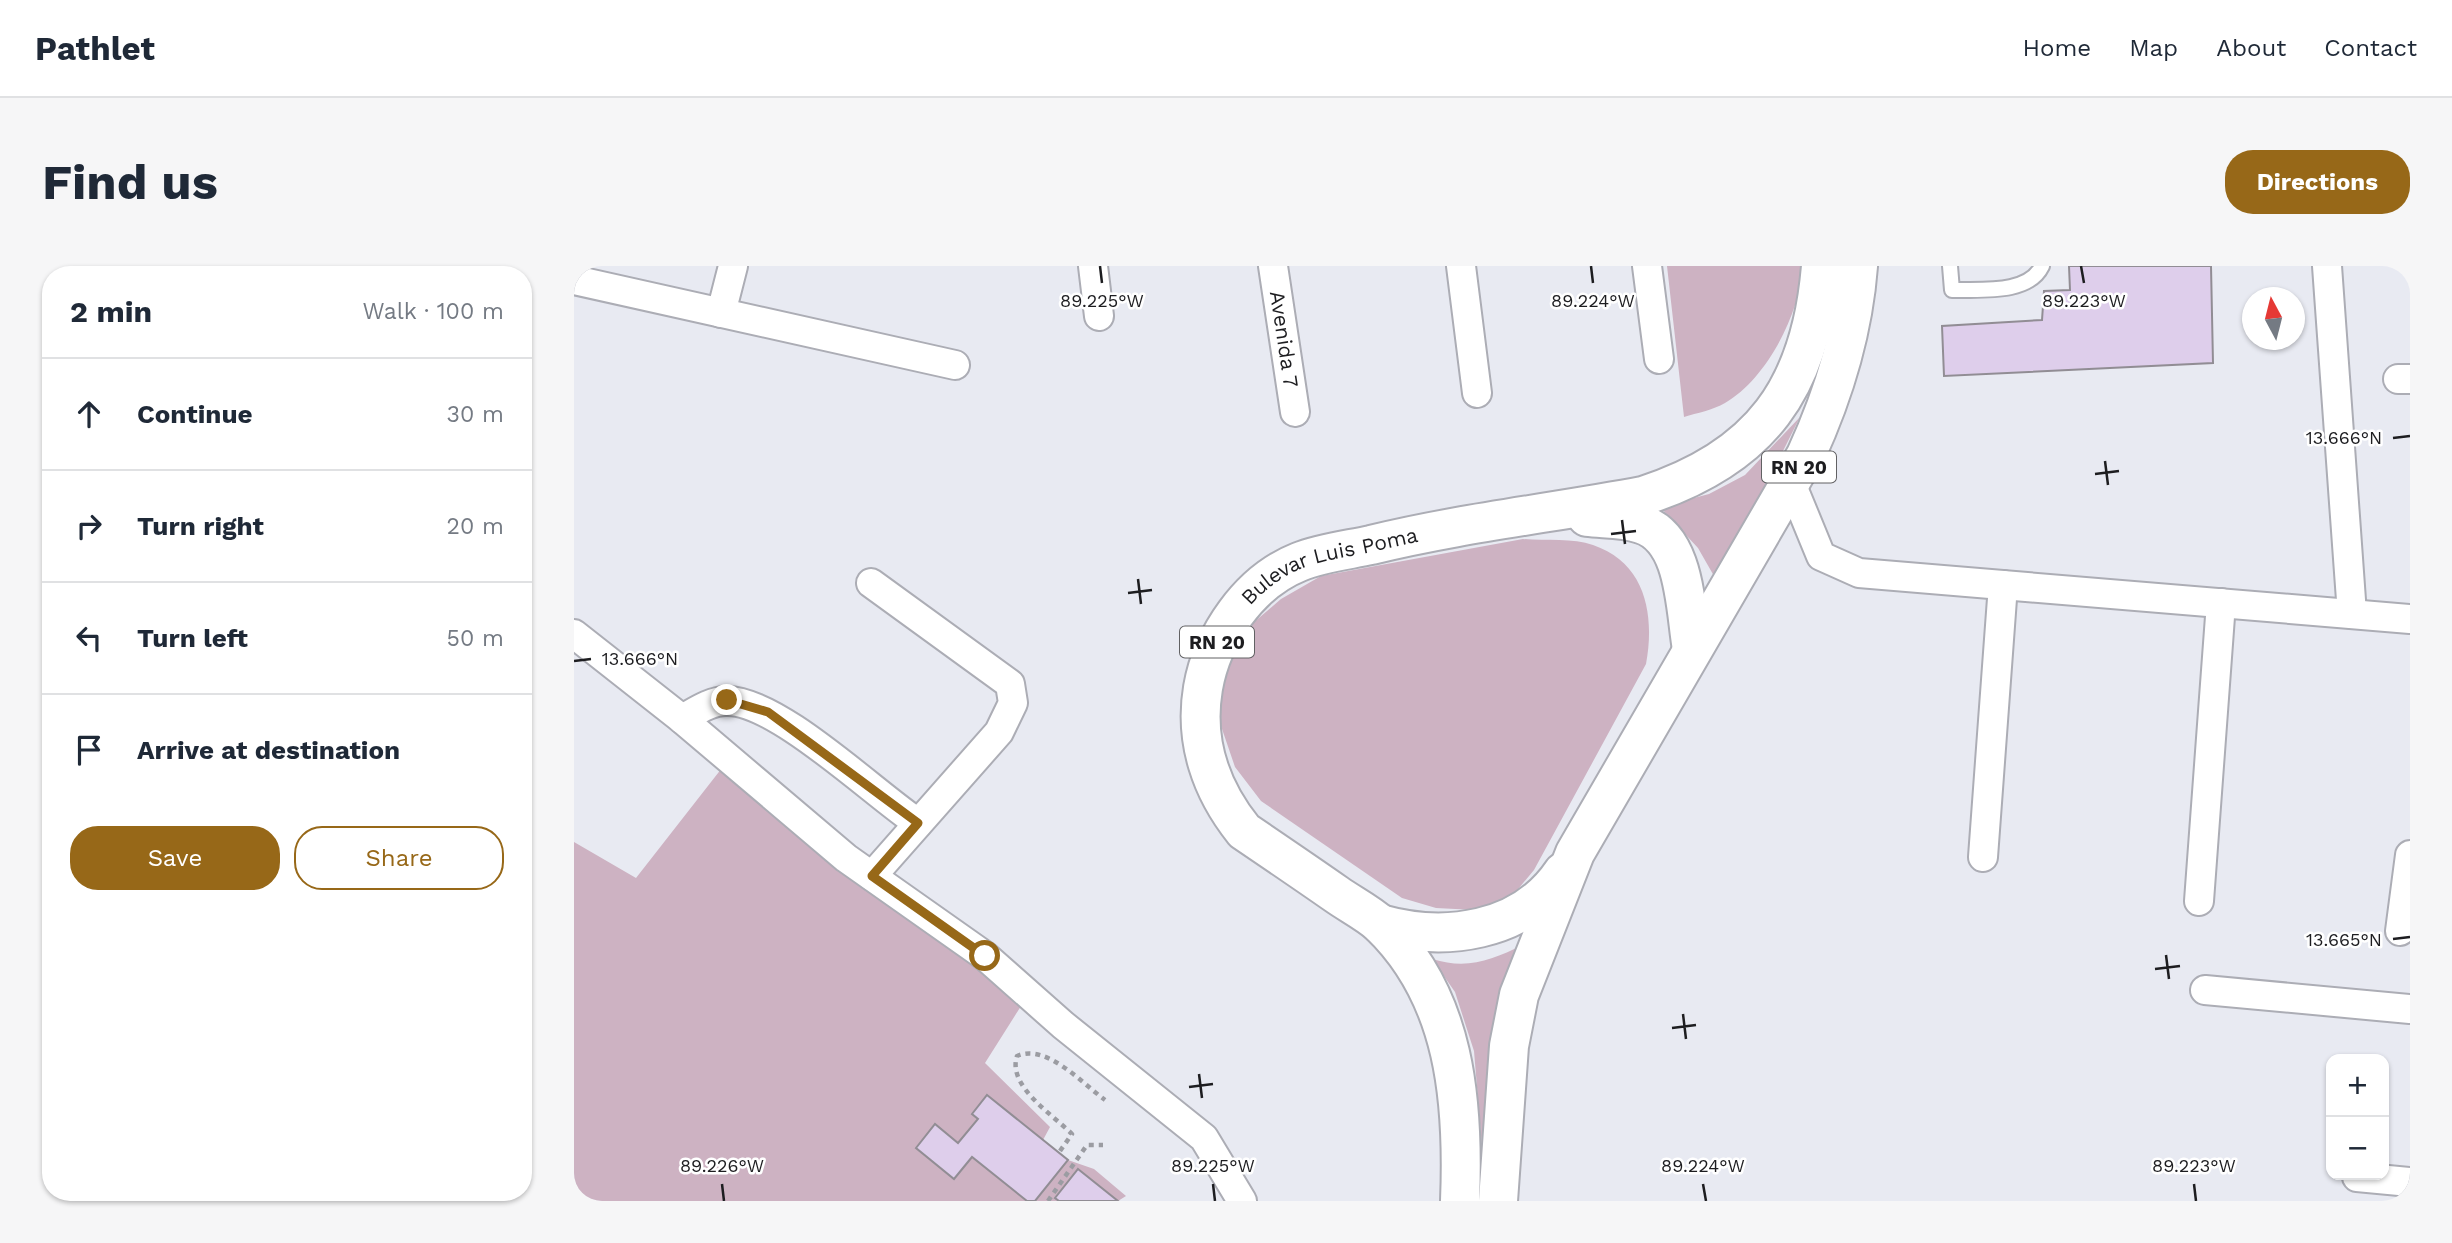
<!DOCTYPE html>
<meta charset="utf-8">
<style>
body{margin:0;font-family:"Work Sans",sans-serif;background:#f6f6f7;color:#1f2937}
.controls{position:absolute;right:21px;bottom:21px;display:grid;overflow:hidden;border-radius:14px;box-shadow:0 2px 5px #0004}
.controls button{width:63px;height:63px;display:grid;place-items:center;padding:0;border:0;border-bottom:2px solid #e0e1e3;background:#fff;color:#1f2937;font:35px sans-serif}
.compass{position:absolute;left:1668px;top:21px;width:63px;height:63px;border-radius:50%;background:#fff;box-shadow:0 2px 5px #0004;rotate:353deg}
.stop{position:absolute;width:21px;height:21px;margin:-16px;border:5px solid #976818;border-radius:50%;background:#fff}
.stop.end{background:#976818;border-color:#fff;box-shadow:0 2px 7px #0008}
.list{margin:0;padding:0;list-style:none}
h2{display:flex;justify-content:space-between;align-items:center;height:91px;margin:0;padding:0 28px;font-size:30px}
h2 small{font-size:23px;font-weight:400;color:#747a83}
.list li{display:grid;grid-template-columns:46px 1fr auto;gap:21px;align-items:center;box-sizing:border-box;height:112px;padding:0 28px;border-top:2px solid #e0e1e3}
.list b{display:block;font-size:26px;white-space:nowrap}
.list em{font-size:23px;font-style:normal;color:#747a83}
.actions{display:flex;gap:14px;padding:21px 28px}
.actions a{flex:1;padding:16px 0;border:2px solid #976818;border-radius:28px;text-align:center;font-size:24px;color:#976818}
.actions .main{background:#976818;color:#fff}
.icon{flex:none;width:38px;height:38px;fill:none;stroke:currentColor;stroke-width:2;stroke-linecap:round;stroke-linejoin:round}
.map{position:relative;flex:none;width:1836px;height:935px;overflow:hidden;border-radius:28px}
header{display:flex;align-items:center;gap:42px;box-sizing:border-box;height:98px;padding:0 35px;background:#fff;border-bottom:2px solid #e0e1e3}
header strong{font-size:33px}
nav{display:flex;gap:38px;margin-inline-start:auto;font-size:24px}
.intro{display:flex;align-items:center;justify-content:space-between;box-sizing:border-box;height:168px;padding:0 42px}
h1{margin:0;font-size:49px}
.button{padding:18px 32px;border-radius:28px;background:#976818;color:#fff;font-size:24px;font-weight:700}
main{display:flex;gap:42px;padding:0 42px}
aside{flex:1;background:#fff;border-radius:28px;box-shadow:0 2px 5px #0004}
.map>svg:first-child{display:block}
</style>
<header>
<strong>Pathlet</strong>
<nav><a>Home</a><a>Map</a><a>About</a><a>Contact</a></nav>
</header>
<div class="intro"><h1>Find us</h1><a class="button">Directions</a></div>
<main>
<aside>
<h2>2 min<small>Walk · 100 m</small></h2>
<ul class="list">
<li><svg class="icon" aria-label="ahead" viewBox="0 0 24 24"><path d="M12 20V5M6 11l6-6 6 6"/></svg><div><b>Continue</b></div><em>30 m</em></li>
<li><svg class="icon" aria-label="right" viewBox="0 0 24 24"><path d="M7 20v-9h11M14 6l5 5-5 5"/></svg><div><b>Turn right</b></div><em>20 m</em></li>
<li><svg class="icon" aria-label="left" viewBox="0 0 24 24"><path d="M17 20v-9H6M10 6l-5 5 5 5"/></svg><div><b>Turn left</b></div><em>50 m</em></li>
<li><svg class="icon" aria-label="arrive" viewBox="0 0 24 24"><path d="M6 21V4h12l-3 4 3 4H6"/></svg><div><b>Arrive at destination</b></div></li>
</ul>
<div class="actions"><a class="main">Save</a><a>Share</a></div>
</aside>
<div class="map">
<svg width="1836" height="935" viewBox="0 0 1836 935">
<rect width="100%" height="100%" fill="#e8eaf2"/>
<path fill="#cdb2c2" d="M 1093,0 L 1229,0 C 1226,47 1193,113 1151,137 C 1139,144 1123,147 1110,151 Z
M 1226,151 L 1162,279 L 1140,310 L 1124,282 L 1086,241 L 1135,228 L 1171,209 Z
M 949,273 C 971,275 999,272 1019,279 C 1072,297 1081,349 1072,398 L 960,604 L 940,628 L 901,644 L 862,642 L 828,632 L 687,535 L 661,501 L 647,460 L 645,427 L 656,387 L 672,363 L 707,333 L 747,310 Z
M 155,493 L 454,729 L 411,797 L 476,861 L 469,874 L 413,829 L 398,848 L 404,853 L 384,877 L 361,859 L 342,882 L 380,913 L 398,891 L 453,935 L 0,935 L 0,576 L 62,612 Z
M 949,679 L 919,778 L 908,881 L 900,785 L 881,726 L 858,693 C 894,704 917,694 949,679 Z
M 494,894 L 520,903 L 552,930 L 544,935 L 504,903 L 481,931 L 485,935 L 461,935 Z"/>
<path fill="#deceeb" stroke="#918d94" stroke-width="2" d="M 1495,0 L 1637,0 L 1639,97 L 1370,110 L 1368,60 L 1468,54 L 1470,25 L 1496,24 Z
M 413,829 L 494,894 L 461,935 L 453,935 L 398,891 L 380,913 L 342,882 L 361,858 L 384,877 L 404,853 L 398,848 Z
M 504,903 L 544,935 L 485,935 L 481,932 Z"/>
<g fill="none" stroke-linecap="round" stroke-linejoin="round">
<defs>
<path id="service" d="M 1376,0 L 1378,24 C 1406,23 1454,29 1468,0"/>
<g id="minor">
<path d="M 519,0 L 525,50"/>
<path id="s1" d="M 699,0 L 721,146"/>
<path d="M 887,0 L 903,127"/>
<path d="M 1073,0 L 1085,93"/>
<path d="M 1753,0 L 1778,348"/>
<path d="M 0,14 L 381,99"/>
<path d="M 147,47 L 159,0"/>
<path d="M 1824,113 L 1836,113"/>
<path d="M 1217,217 L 1247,290 L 1285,307 L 1836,353"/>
<path d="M 297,317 L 436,418 L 439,437 L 425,466 L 298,610"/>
<path d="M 0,368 L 108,453 L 272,592 L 411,690 L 489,759 L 630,872 L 668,935"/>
<path d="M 108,453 C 121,446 136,435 152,435 C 202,433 300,528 344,557"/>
<path d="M 1409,591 L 1429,319"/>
<path d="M 1625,635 L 1647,337"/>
<path d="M 1826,665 L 1836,589"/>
<path d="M 1631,724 L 1836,743"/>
<path d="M 1783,911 L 1836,916"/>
</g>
<g id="trunk">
<path d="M 1013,251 C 1030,253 1050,252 1067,258 C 1113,272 1111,345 1118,383"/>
<path d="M 806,658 C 870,676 948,667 989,606"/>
<path id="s2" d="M 886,935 C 890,836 882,731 806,658 C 794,647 776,638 762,628 C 732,607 701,586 670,565 C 637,524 620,475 629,422 C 638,370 675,316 725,296 C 747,287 774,284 797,279 C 887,257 979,247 1069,230 C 1187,192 1237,122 1247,0"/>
<path d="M 924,935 L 935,780 L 945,729 L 1001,587 L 1232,189 C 1260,128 1279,67 1284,0"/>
</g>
</defs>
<use href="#service" stroke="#acadb5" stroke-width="18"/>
<use href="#minor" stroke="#acadb5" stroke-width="32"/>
<use href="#trunk" stroke="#acadb5" stroke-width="42"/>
<path stroke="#9b9ca2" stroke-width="4.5" stroke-dasharray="5 5" stroke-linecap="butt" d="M 486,885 L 498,868 C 478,848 433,820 443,790 C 472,777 508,817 531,834
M 474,935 L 513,879 L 529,879"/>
<use href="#service" stroke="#fff" stroke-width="14"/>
<use href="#minor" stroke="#fff" stroke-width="28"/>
<use href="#trunk" stroke="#fff" stroke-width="38"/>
</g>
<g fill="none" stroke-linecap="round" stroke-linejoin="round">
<path stroke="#976818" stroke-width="9" d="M 153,434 L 194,446 L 344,557 L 298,610 L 411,690"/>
</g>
<path fill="none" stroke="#1d1d20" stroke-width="2.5" d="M 526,0 L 528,17M 1017,0 L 1019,17M 1507,0 L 1510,17M 1819,172 L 1836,170M 1531,195 L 1534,219M 1521,208 L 1545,205M 1048,254 L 1051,278M 1037,268 L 1062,265M 564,313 L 567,338M 554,327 L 578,324M 0,395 L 17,393M 1819,673 L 1836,671M 1592,689 L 1595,713M 1581,703 L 1606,700M 1109,748 L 1112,773M 1098,762 L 1122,759M 625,808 L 628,832M 615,821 L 639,818M 148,918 L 150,935M 639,918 L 641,935M 1129,918 L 1132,935M 1620,918 L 1622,935"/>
<g text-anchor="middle" stroke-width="5" stroke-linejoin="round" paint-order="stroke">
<g fill="#fff" stroke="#616163" stroke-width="2">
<rect x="1188" y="185.5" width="74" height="31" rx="5"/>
<rect x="606" y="360.5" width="74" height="31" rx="5"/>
</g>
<g font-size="19" font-weight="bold" fill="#1d1d20">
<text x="1225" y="208">RN 20</text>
<text x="643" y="383">RN 20</text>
</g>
<g font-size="21" fill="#1d1d20" stroke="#fff">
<text dy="7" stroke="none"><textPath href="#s1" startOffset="74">Avenida 7</textPath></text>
<text dy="7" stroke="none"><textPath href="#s2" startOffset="808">Bulevar Luis Poma</textPath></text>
</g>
</g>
<g font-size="18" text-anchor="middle" fill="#1d1d20" stroke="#fff" stroke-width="5" stroke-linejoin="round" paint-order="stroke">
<text x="528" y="41">89.225°W</text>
<text x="1019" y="41">89.224°W</text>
<text x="1510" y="41">89.223°W</text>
<text x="1770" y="178">13.666°N</text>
<text x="66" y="399">13.666°N</text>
<text x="1770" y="680">13.665°N</text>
<text x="148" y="906">89.226°W</text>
<text x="639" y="906">89.225°W</text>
<text x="1129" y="906">89.224°W</text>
<text x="1620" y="906">89.223°W</text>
</g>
</svg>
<div class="controls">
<button>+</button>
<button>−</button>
</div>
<svg class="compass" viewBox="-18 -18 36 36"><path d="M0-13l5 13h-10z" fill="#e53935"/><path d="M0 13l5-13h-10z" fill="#747a83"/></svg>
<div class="stop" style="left:411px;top:690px"></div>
<div class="stop end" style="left:153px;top:434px"></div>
</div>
</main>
